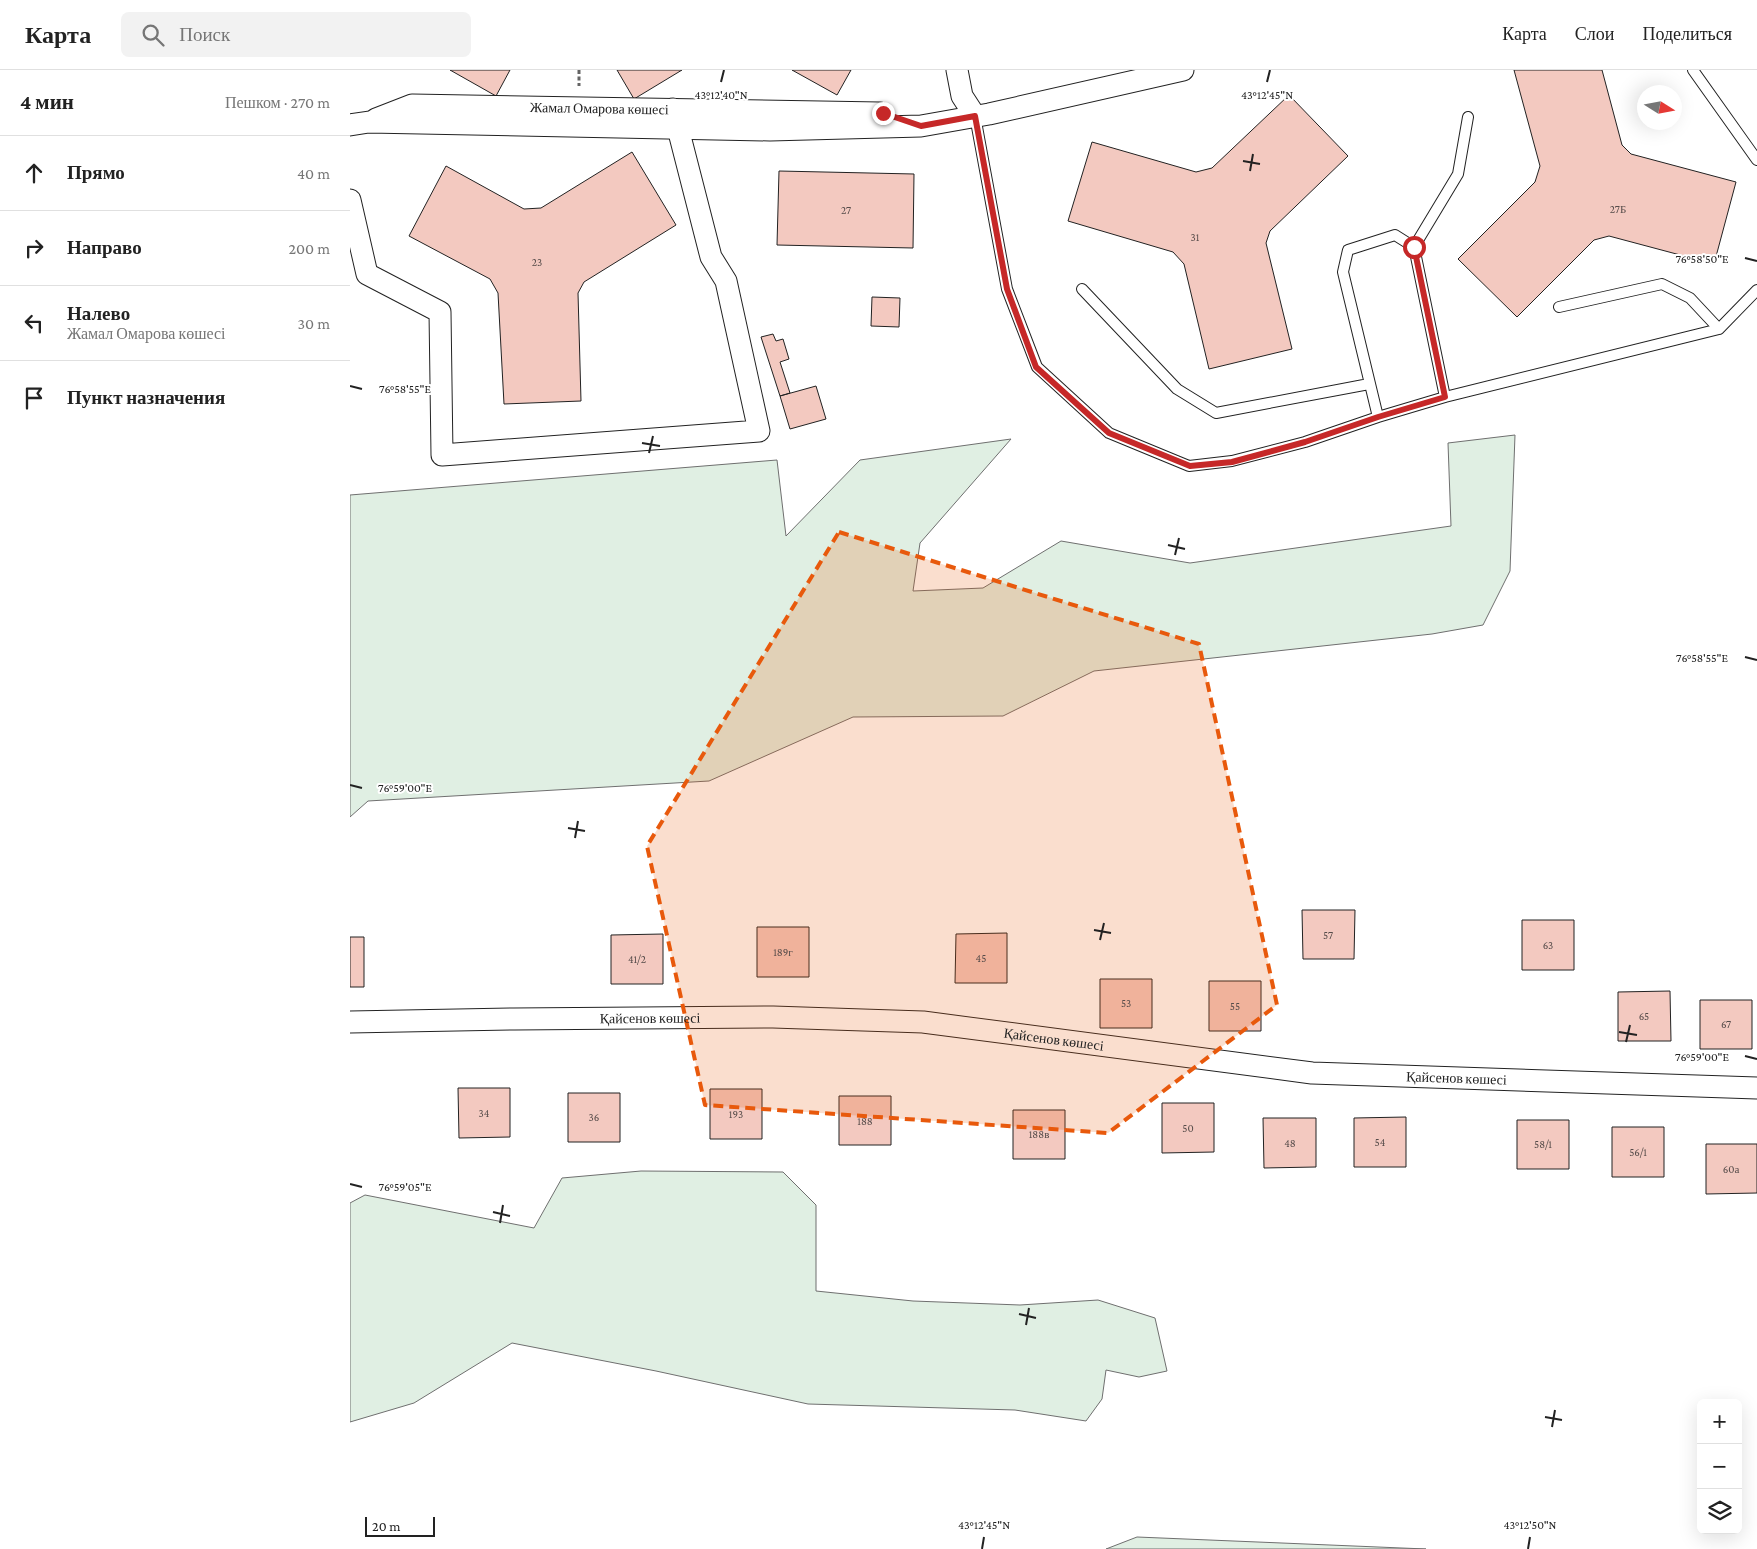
<!DOCTYPE html>
<html lang="ru">
<meta charset="utf-8">
<style>
body{margin:0;font-family:"Crimson Pro",serif;background:#f2f2f2;color:#222}
.controls{position:absolute;right:15px;bottom:15px;display:grid;overflow:hidden;border-radius:8px;box-shadow:0 5px 20px #0002}
.controls button{width:45px;height:45px;display:grid;place-items:center;padding:0;border:0;border-bottom:1px solid #e0e0e0;background:#fff;color:#222;font:25px sans-serif}
.compass{position:absolute;left:1287px;top:15px;width:45px;height:45px;border-radius:50%;background:#fff;box-shadow:0 5px 20px #0002;rotate:101deg}
.scale{position:absolute;left:15px;bottom:12px;width:70px;box-sizing:border-box;padding-left:5px;border:2px solid #222;border-top:0;font-size:14px;line-height:18px;white-space:nowrap;color:#222;-webkit-text-stroke:4px #fff;paint-order:stroke}
.stop{position:absolute;width:15px;height:15px;margin:-11px;border:4px solid #c62828;border-radius:50%;background:#fff}
.stop.end{background:#c62828;border-color:#fff;box-shadow:0 1px 5px #0008}
.list{margin:0;padding:0;list-style:none}
h2{display:flex;justify-content:space-between;align-items:center;height:65px;margin:0;padding:0 20px;font-size:21px}
h2 small{font-size:16px;font-weight:400;color:#767676}
.list li{display:grid;grid-template-columns:32px 1fr auto;gap:15px;align-items:center;box-sizing:border-box;height:75px;padding:0 20px;border-top:1px solid #e0e0e0}
.list b{display:block;font-size:19px;white-space:nowrap}
.list p{margin:0;font-size:16px;white-space:nowrap;color:#767676}
.list em{font-size:16px;font-style:normal;color:#767676}
.icon{flex:none;width:28px;height:28px;fill:none;stroke:currentColor;stroke-width:2;stroke-linecap:round;stroke-linejoin:round}
.map{position:relative;flex:none;width:1407px;height:1479px;overflow:hidden}
header{display:flex;align-items:center;gap:30px;box-sizing:border-box;height:70px;padding:0 25px;background:#fff;border-bottom:1px solid #e0e0e0}
header strong{font-size:24px}
nav{display:flex;gap:28px;margin-inline-start:auto;font-size:18px}
.search{width:350px;height:45px;background:#f2f2f2;display:flex;align-items:center;gap:12px;box-sizing:border-box;padding:0 18px;border-radius:8px;color:#767676;font-size:19px}
main{display:flex}
aside{flex:1;background:#fff}
.map>svg:first-child{display:block}
</style>
<header>
<strong>Карта</strong>
<div class="search"><svg class="icon" aria-label="search" viewBox="0 0 24 24"><circle cx="10" cy="10" r="6"/><path d="M15 15l6 6"/></svg>Поиск</div>
<nav><a>Карта</a><a>Слои</a><a>Поделиться</a></nav>
</header>
<main>
<aside>
<h2>4 мин<small>Пешком · 270 m</small></h2>
<ul class="list">
<li><svg class="icon" aria-label="ahead" viewBox="0 0 24 24"><path d="M12 20V5M6 11l6-6 6 6"/></svg><div><b>Прямо</b></div><em>40 m</em></li>
<li><svg class="icon" aria-label="right" viewBox="0 0 24 24"><path d="M7 20v-9h11M14 6l5 5-5 5"/></svg><div><b>Направо</b></div><em>200 m</em></li>
<li><svg class="icon" aria-label="left" viewBox="0 0 24 24"><path d="M17 20v-9H6M10 6l-5 5 5 5"/></svg><div><b>Налево</b><p>Жамал Омарова көшесі</p></div><em>30 m</em></li>
<li><svg class="icon" aria-label="arrive" viewBox="0 0 24 24"><path d="M6 21V4h12l-3 4 3 4H6"/></svg><div><b>Пункт назначения</b></div></li>
</ul>
</aside>
<div class="map">
<svg width="1407" height="1479" viewBox="0 0 1407 1479">
<rect width="100%" height="100%" fill="#fff"/>
<path fill="#e0efe3" stroke="#6f6f6f" d="M 1165,365 L 1160,501 L 1133,555 L 1082,564 L 744,601 L 653,646 L 503,647 L 359,711 L 18,731 L 0,747 L 0,425 L 427,390 L 436,466 L 510,390 L 661,369 L 570,473 L 563,521 L 633,518 L 711,471 L 840,493 L 1101,456 L 1098,373 Z
M 291,1101 L 433,1102 L 466,1135 L 466,1221 L 563,1231 L 670,1235 L 748,1230 L 805,1248 L 817,1301 L 789,1307 L 756,1300 L 752,1329 L 736,1351 L 665,1340 L 458,1334 L 306,1301 L 162,1273 L 64,1333 L 0,1352 L 0,1133 L 15,1125 L 184,1158 L 212,1108 Z
M 787,1467 L 1076,1479 L 756,1479 Z"/>
<path fill="#f3c9c0" stroke="#222" d="M 100,0 L 160,0 L 146,26 Z
M 267,0 L 332,0 L 284,29 Z
M 442,0 L 501,0 L 487,25 Z
M 1164,0 L 1252,0 L 1272,75 L 1281,84 L 1386,112 L 1364,194 L 1259,166 L 1244,170 L 1167,247 L 1108,189 L 1185,112 L 1190,96 Z
M 939,25 L 998,86 L 920,161 L 916,173 L 942,279 L 859,299 L 834,194 L 823,182 L 718,151 L 742,72 L 846,102 L 862,98 Z
M 282,82 L 326,155 L 234,212 L 228,223 L 231,331 L 154,334 L 148,223 L 140,209 L 59,166 L 96,96 L 174,139 L 191,138 Z
M 429,101 L 564,104 L 563,178 L 427,175 Z
M 522,227 L 550,228 L 549,257 L 521,256 Z
M 423,264 L 426,271 L 433,269 L 439,289 L 430,292 L 440,323 L 430,326 L 411,267 Z
M 466,316 L 476,349 L 440,359 L 430,326 Z
M 952,840 L 1005,840 L 1004,889 L 953,889 Z
M 1172,850 L 1224,850 L 1224,900 L 1172,900 Z
M 407,857 L 459,857 L 459,907 L 407,907 Z
M 657,863 L 657,913 L 605,913 L 606,864 Z
M 313,864 L 313,914 L 261,914 L 261,865 Z
M 0,867 L 14,867 L 14,917 L 0,917 Z
M 750,909 L 802,909 L 802,958 L 750,958 Z
M 859,911 L 911,911 L 911,961 L 859,961 Z
M 1320,921 L 1321,971 L 1268,971 L 1268,922 Z
M 1350,930 L 1402,930 L 1402,979 L 1350,979 Z
M 108,1018 L 160,1018 L 160,1067 L 109,1068 Z
M 360,1019 L 412,1019 L 412,1069 L 360,1069 Z
M 218,1023 L 270,1023 L 270,1072 L 218,1072 Z
M 489,1026 L 541,1026 L 541,1075 L 489,1075 Z
M 812,1033 L 864,1033 L 864,1082 L 812,1083 Z
M 663,1040 L 715,1040 L 715,1089 L 663,1089 Z
M 1056,1047 L 1056,1097 L 1004,1097 L 1004,1048 Z
M 913,1048 L 966,1048 L 966,1097 L 914,1098 Z
M 1167,1050 L 1219,1050 L 1219,1099 L 1167,1099 Z
M 1262,1057 L 1314,1057 L 1314,1107 L 1262,1107 Z
M 1356,1074 L 1407,1074 L 1407,1123 L 1356,1124 Z"/>
<g fill="none" stroke-linecap="round" stroke-linejoin="round">
<defs>
<path id="lane" d="M 1343,0 L 1407,90
M 625,46 L 657,219 L 687,297 L 759,363 L 839,396 L 882,391 L 955,372 L 1028,347 L 1095,327 L 1369,259 L 1407,220
M 1064,177 L 1108,104 L 1118,47
M 732,219 L 827,319 L 866,343 L 1019,314
M 1209,237 L 1312,214 L 1340,228 L 1369,259
M 1028,347 L 993,202 L 998,180 L 1045,165 L 1064,177 L 1095,327"/>
<g id="street">
<path d="M 607,0 L 612,26 L 625,46"/>
<path id="s1" d="M 26,49 L 62,35 L 530,43"/>
<path d="M 0,55 L 19,52 L 420,60 L 571,56 L 639,44 L 833,0"/>
<path d="M 0,130 L 17,204 L 90,242 L 92,385 L 409,361 L 376,211 L 361,187 L 323,39"/>
<path id="s2" d="M 0,952 L 164,949 L 423,947 L 573,952 L 962,1003 L 1407,1018"/>
</g>
</defs>
<use href="#lane" stroke="#222" stroke-width="12"/>
<use href="#street" stroke="#222" stroke-width="23"/>
<path stroke="#646464" stroke-width="3" stroke-dasharray="4 2.5" stroke-linecap="butt" d="M 229,0 L 229,16"/>
<use href="#lane" stroke="#fff" stroke-width="10"/>
<use href="#street" stroke="#fff" stroke-width="21"/>
</g>
<g fill="none" stroke-linecap="round" stroke-linejoin="round">
<path stroke="#c62828" stroke-width="6" d="M 533,43 L 571,56 L 625,46 L 657,219 L 686,297 L 759,363 L 840,396 L 882,392 L 955,372 L 1028,347 L 1095,327 L 1064,177"/>
</g>
<path fill="#e8590c" fill-opacity="0.2" stroke="#e8590c" stroke-width="4" stroke-dasharray="10 6" stroke-linejoin="round" d="M 489,462 L 849,574 L 927,935 L 758,1063 L 355,1035 L 297,776 Z"/>
<path fill="none" stroke="#222" stroke-width="2" d="M 371,12 L 374,0M 917,12 L 920,0M 893,91 L 910,94M 900,101 L 903,84M 1395,188 L 1407,191M 0,316 L 12,319M 292,373 L 310,376M 299,383 L 303,366M 818,475 L 835,479M 825,485 L 829,468M 1395,587 L 1407,590M 0,715 L 12,718M 218,758 L 235,761M 225,768 L 228,751M 744,860 L 761,863M 750,870 L 754,853M 1269,962 L 1287,965M 1276,972 L 1280,955M 1395,986 L 1407,989M 0,1114 L 12,1117M 143,1142 L 160,1146M 150,1153 L 153,1135M 669,1244 L 686,1248M 676,1255 L 679,1238M 1195,1347 L 1212,1350M 1202,1357 L 1205,1340M 632,1479 L 634,1467M 1178,1479 L 1180,1467"/>
<g text-anchor="middle" stroke-width="4" stroke-linejoin="round" paint-order="stroke">
<g font-size="11" fill="#564c4a">
<text x="1268" y="143">27Б</text>
<text x="496" y="144">27</text>
<text x="845" y="171">31</text>
<text x="187" y="196">23</text>
<text x="978" y="869">57</text>
<text x="1198" y="879">63</text>
<text x="433" y="886">189г</text>
<text x="631" y="892">45</text>
<text x="287" y="893">41/2</text>
<text x="776" y="937">53</text>
<text x="885" y="940">55</text>
<text x="1294" y="950">65</text>
<text x="1376" y="958">67</text>
<text x="134" y="1047">34</text>
<text x="386" y="1048">193</text>
<text x="244" y="1051">36</text>
<text x="515" y="1055">188</text>
<text x="838" y="1062">50</text>
<text x="689" y="1068">188в</text>
<text x="1030" y="1076">54</text>
<text x="940" y="1077">48</text>
<text x="1193" y="1078">58/1</text>
<text x="1288" y="1086">56/1</text>
<text x="1381" y="1103">60а</text>
</g>
<g font-size="14" fill="#222" stroke="#fff">
<text dy="5" stroke="none"><textPath href="#s1" startOffset="226">Жамал Омарова көшесі</textPath></text>
<text dy="5" stroke="none"><textPath href="#s2" startOffset="300">Қайсенов көшесі</textPath></text>
<text dy="5" stroke="none"><textPath href="#s2" startOffset="705">Қайсенов көшесі</textPath></text>
<text dy="5" stroke="none"><textPath href="#s2" startOffset="1110">Қайсенов көшесі</textPath></text>
</g>
</g>
<g font-size="12" text-anchor="middle" fill="#222" stroke="#fff" stroke-width="4" stroke-linejoin="round" paint-order="stroke">
<text x="371" y="29">43°12'40"N</text>
<text x="917" y="29">43°12'45"N</text>
<text x="1352" y="193">76°58'50"E</text>
<text x="55" y="323">76°58'55"E</text>
<text x="1352" y="592">76°58'55"E</text>
<text x="55" y="722">76°59'00"E</text>
<text x="1352" y="991">76°59'00"E</text>
<text x="55" y="1121">76°59'05"E</text>
<text x="634" y="1459">43°12'45"N</text>
<text x="1180" y="1459">43°12'50"N</text>
</g>
</svg>
<div class="controls">
<button>+</button>
<button>−</button>
<button><svg class="icon" aria-label="layers" viewBox="0 0 24 24"><path d="M12 4l9 5-9 5-9-5zM3 14l9 5 9-5"/></svg></button>
</div>
<svg class="compass" viewBox="-18 -18 36 36"><path d="M0-13l5 13h-10z" fill="#e53935"/><path d="M0 13l5-13h-10z" fill="#767676"/></svg>
<div class="scale">20 m</div>
<div class="stop" style="left:1064px;top:177px"></div>
<div class="stop end" style="left:533px;top:43px"></div>
</div>
</main>
